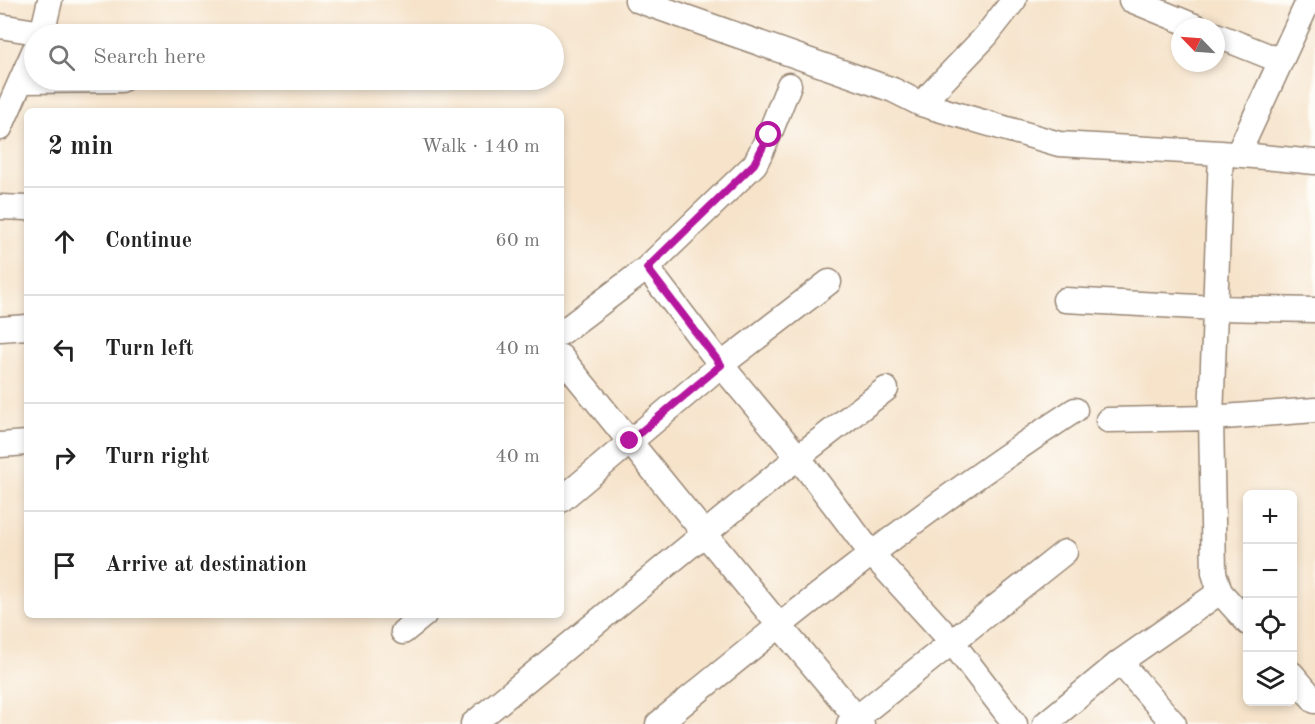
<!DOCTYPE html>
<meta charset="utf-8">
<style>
body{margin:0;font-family:"Old Standard TT",serif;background:#f6f6f6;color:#222}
.controls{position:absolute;right:18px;bottom:18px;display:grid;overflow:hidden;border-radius:9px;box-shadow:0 3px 9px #0003}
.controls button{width:54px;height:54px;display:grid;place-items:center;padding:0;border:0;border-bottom:2px solid #e0e0e0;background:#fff;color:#222;font:30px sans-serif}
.compass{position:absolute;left:1171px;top:18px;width:54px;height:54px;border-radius:50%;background:#fff;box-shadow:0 3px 9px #0003;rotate:295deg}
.stop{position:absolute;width:18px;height:18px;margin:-14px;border:4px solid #b5179e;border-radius:50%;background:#fff}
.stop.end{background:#b5179e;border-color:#fff;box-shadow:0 2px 6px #0008}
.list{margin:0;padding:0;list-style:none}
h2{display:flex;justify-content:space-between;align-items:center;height:78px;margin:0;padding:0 24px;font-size:26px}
h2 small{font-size:20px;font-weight:400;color:#767676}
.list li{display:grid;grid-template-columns:39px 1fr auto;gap:18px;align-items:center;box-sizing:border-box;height:108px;padding:0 24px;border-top:2px solid #e0e0e0}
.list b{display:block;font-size:22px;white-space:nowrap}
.list em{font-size:20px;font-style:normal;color:#767676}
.icon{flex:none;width:33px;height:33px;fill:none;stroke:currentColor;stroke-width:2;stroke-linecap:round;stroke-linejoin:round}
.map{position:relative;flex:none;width:1315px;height:724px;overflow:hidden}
.search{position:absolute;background:#fff;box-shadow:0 3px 9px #0003;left:24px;top:24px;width:540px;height:66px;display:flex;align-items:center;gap:15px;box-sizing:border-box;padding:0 21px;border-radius:33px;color:#767676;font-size:22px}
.panel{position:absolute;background:#fff;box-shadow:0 3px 9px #0003;left:24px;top:108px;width:540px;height:510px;border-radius:9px}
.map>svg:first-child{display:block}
</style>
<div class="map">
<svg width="1315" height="724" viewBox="0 0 1315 724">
<rect width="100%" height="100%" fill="#fdfcf7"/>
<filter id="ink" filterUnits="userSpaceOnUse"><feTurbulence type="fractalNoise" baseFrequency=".0167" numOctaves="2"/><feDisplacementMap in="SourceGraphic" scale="12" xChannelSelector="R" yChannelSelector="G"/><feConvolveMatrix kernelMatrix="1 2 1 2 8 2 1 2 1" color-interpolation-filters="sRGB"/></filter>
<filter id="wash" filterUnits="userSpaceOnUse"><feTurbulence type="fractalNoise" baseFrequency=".008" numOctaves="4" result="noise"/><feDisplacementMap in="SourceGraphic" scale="24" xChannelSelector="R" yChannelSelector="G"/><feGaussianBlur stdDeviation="1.35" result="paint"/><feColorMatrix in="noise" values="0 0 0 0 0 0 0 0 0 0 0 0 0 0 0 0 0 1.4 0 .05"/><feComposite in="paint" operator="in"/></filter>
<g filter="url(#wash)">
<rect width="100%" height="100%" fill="#f6e3ca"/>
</g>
<g filter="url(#ink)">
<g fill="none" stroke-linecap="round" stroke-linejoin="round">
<defs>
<path id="minor" d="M 637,0 L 893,90 L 921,104 L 1059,144 L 1221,153 L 1315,162
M 1131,0 L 1197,27
M 0,26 L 42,33
M 42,34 L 50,0
M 1216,35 L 1281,61
M 22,81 L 121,80
M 921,104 L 985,37 L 1014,0
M 0,128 L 34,51
M 1221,153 L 1211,418 L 1214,573 L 1220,592 L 1248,623
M 1238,154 L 1309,0
M 0,207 L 27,208
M 647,268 L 721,365 L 798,457 L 871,553 L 952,642 L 1015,724
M 1065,300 L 1216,308 L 1315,310
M 0,329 L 27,327
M 561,333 L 647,268 L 755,164 L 769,135 L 789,85
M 561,357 L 779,625 L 862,724
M 1108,420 L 1211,418 L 1315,410
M 0,445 L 27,443
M 561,500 L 721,365 L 829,282
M 403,632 L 424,615
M 1120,662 L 1174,724
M 1292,674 L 1315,701
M 473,724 L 798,457 L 886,389
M 658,724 C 793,613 929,505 1075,410
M 849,724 L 1065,552
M 1045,724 L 1120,662 L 1220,592"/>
</defs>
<use href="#minor" stroke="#988674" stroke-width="27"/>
<use href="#minor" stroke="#fff" stroke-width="24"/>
</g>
</g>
<g fill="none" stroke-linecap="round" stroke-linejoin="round" filter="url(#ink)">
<path stroke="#b5179e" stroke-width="8" d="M 630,441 L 721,365 L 647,268 L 754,164 L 769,135"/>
</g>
</svg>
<div class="controls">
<button>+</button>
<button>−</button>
<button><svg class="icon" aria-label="locate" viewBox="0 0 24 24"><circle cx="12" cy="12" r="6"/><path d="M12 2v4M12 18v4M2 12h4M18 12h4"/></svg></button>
<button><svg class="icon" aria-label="layers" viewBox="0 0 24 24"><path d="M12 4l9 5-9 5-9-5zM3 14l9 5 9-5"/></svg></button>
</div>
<svg class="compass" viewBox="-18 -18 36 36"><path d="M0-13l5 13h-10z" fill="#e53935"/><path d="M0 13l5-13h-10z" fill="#767676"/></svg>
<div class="stop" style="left:769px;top:135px"></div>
<div class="stop end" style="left:630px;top:441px"></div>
<div class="search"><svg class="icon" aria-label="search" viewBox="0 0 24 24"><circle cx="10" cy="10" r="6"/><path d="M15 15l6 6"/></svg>Search here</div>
<section class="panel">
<h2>2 min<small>Walk · 140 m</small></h2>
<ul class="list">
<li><svg class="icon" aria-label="ahead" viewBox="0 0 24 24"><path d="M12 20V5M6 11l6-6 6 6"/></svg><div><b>Continue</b></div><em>60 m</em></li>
<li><svg class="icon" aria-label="left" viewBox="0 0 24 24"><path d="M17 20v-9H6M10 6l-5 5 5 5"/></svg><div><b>Turn left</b></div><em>40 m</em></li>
<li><svg class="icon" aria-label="right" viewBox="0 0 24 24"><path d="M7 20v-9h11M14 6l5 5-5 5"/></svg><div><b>Turn right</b></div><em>40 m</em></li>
<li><svg class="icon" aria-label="arrive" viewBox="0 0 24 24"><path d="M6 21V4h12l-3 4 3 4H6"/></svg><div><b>Arrive at destination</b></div></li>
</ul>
</section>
</div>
